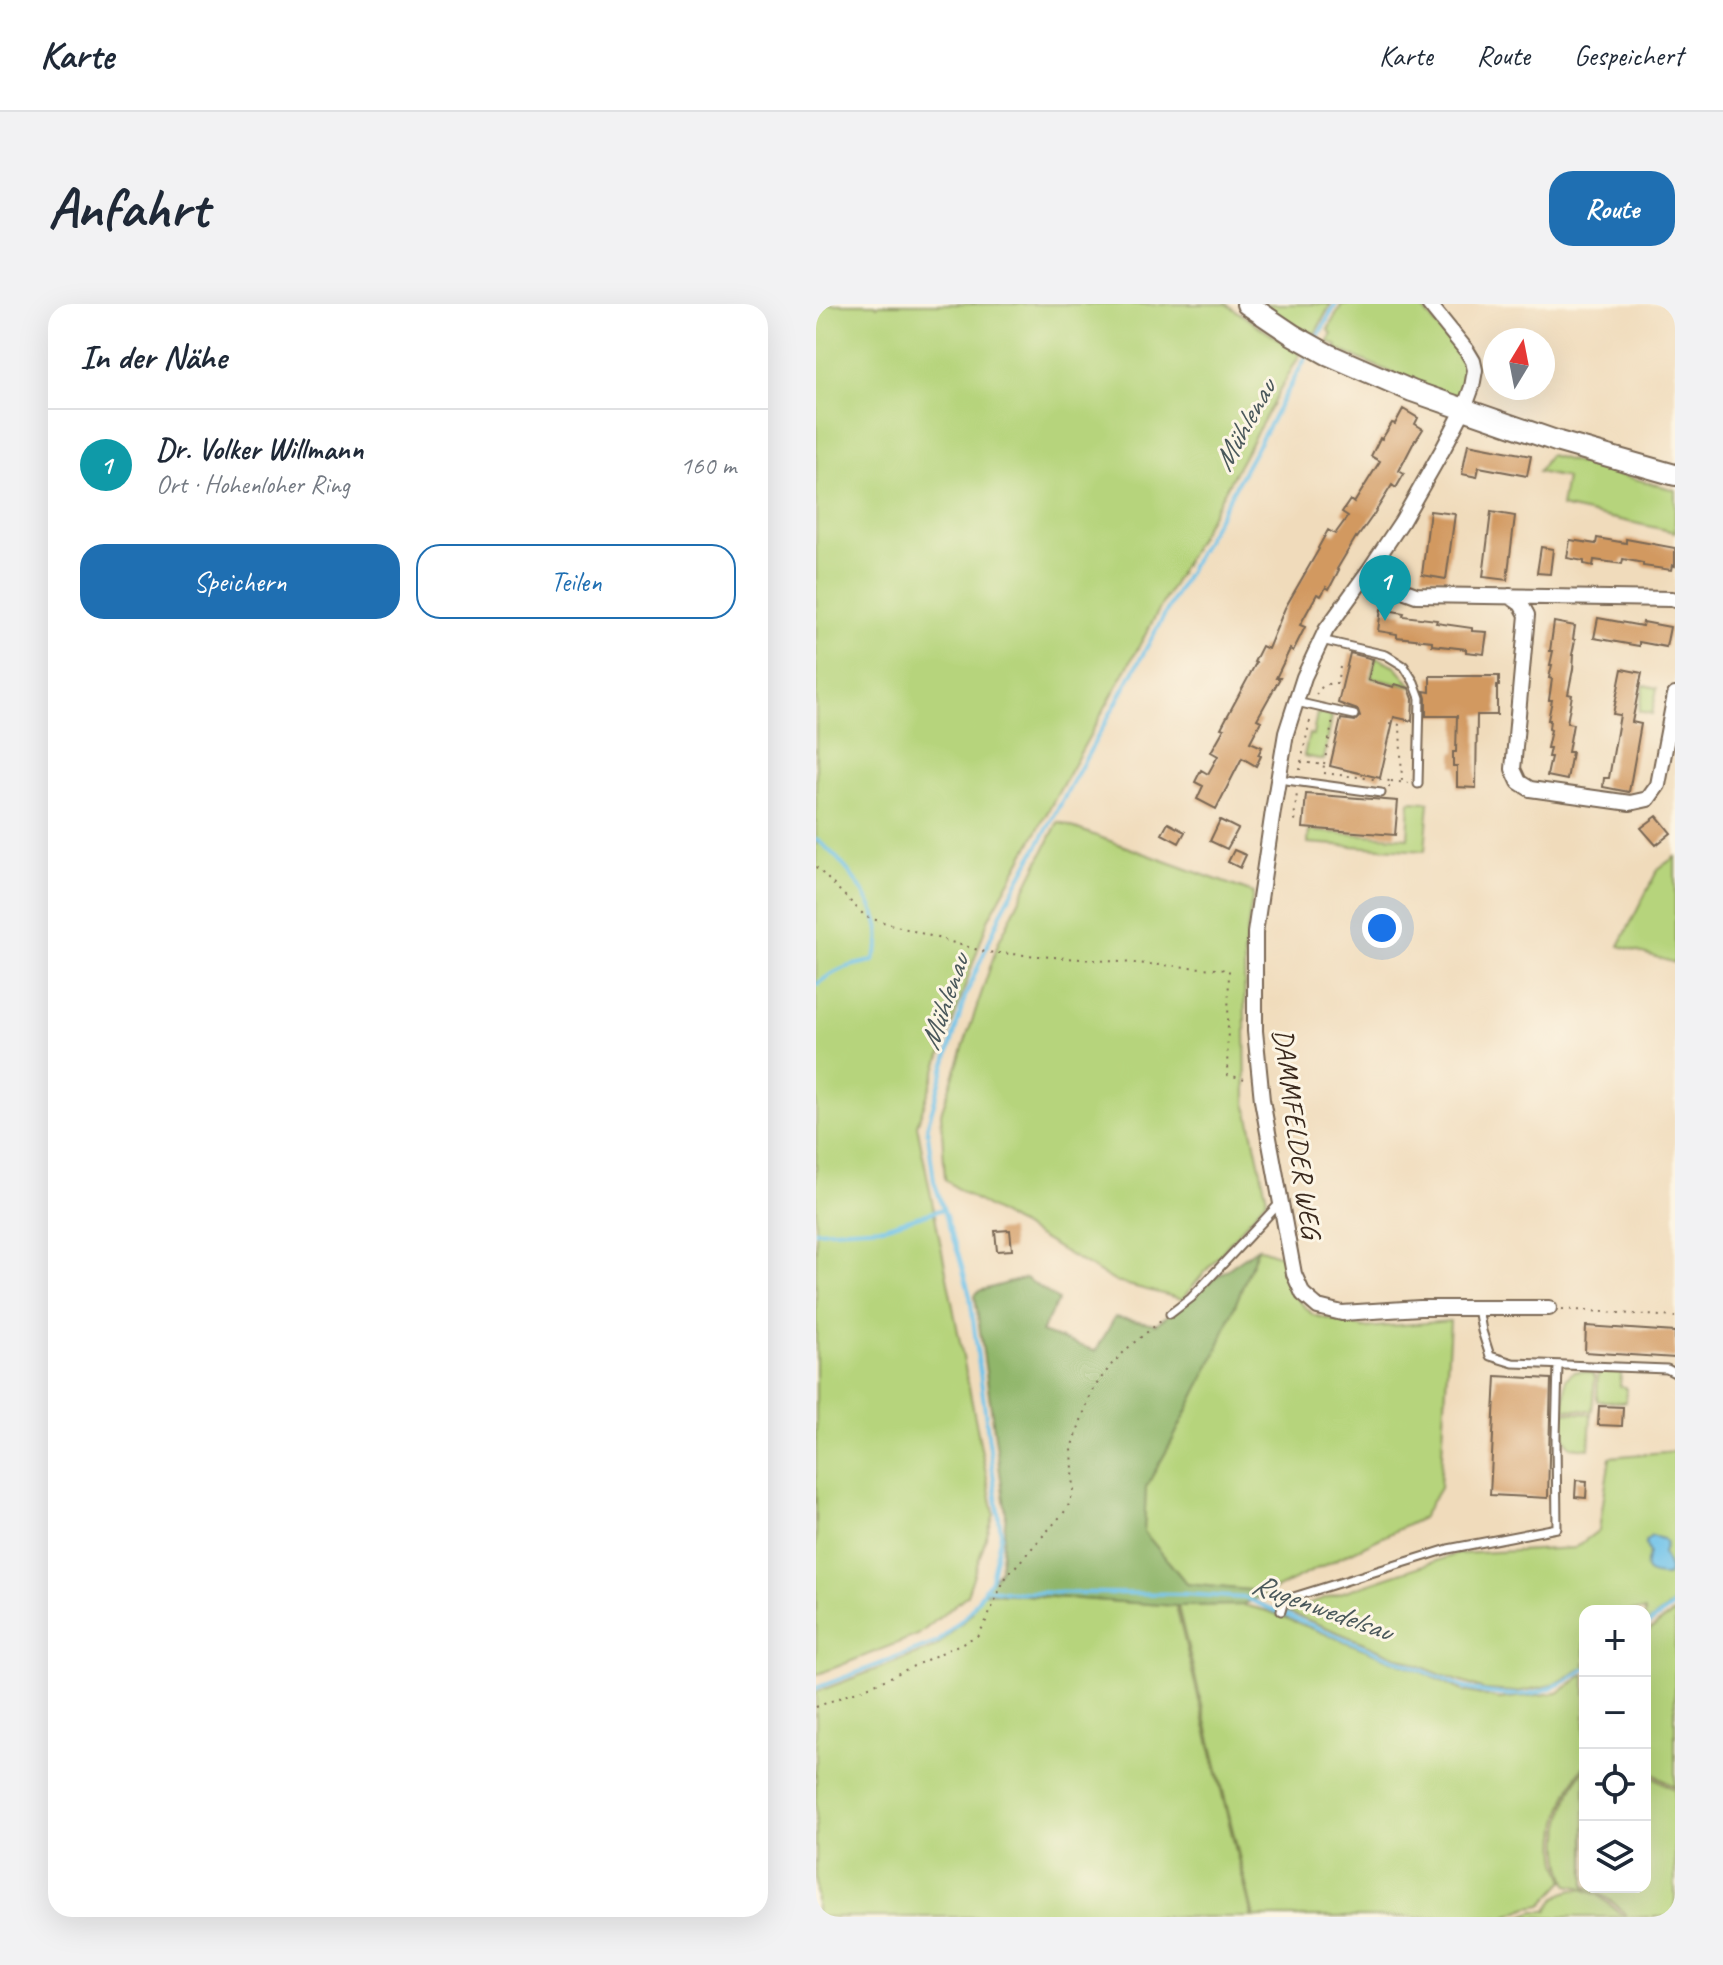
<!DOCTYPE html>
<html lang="de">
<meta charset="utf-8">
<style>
body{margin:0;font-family:Caveat,sans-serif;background:#f2f2f3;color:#1f2937}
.controls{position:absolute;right:24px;bottom:24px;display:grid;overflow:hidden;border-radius:16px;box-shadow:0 8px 32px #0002}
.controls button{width:72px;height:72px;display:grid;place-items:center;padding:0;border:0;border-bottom:2px solid #e0e1e3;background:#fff;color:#1f2937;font:40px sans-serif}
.compass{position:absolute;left:667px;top:24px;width:72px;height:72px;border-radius:50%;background:#fff;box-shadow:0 8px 32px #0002;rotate:10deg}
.you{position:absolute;left:566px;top:624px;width:28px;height:28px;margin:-20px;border:6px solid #fff;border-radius:50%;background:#1a73e8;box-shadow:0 0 0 12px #1a73e833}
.badge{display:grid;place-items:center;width:52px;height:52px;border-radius:50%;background:#1f6fb2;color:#fff;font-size:26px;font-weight:700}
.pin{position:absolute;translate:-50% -66px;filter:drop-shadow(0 2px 4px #0008)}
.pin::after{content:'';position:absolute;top:42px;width:28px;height:24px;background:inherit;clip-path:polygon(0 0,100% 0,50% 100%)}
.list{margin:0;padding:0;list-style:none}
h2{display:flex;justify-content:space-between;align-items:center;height:104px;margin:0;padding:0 32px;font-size:34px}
h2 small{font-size:26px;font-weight:400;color:#747a83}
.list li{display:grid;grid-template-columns:52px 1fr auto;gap:24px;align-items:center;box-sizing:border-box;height:112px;padding:0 32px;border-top:2px solid #e0e1e3}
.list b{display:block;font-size:30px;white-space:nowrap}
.list p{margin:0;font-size:26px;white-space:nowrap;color:#747a83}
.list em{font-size:26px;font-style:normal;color:#747a83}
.actions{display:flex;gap:16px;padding:24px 32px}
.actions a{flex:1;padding:18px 0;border:2px solid #1f6fb2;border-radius:24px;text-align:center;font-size:28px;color:#1f6fb2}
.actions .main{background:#1f6fb2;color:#fff}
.icon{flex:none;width:44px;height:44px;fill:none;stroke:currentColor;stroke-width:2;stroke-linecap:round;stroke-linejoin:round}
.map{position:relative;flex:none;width:859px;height:1613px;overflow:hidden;border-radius:24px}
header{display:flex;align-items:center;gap:48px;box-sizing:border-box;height:112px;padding:0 40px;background:#fff;border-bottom:2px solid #e0e1e3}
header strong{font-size:38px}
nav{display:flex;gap:44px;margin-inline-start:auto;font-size:28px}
.intro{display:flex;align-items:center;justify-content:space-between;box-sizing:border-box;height:192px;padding:0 48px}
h1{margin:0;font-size:56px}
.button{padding:20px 36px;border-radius:24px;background:#1f6fb2;color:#fff;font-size:28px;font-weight:700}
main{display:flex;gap:48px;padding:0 48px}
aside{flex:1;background:#fff;border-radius:24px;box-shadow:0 8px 32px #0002}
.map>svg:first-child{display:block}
</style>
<header>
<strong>Karte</strong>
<nav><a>Karte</a><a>Route</a><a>Gespeichert</a></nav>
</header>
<div class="intro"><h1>Anfahrt</h1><a class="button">Route</a></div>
<main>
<aside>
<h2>In der Nähe<small></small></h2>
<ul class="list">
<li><span class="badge" style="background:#0f9aa8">1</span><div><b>Dr. Volker Willmann</b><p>Ort · Hohenloher Ring</p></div><em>160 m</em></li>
</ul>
<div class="actions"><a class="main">Speichern</a><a>Teilen</a></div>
</aside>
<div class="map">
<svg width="859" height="1613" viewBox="0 0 859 1613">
<rect width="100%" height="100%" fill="#fcf5e5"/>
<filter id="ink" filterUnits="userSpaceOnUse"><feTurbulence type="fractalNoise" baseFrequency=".0125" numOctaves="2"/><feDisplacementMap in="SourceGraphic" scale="16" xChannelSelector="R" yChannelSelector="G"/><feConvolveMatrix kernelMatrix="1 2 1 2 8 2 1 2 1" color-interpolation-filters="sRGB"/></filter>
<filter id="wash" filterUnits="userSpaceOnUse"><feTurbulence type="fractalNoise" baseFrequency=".006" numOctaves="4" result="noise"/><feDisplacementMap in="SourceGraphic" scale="32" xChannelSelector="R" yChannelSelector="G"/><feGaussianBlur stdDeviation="1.8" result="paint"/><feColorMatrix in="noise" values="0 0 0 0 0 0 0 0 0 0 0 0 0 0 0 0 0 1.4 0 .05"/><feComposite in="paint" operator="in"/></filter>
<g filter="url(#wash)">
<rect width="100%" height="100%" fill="#f0dbbb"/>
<path fill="#b6d47b" stroke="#787f4c" stroke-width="2" d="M 0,0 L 59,0 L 61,2 L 63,0 L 410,0 L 484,50 L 172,616 L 101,821 L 178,1210 L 151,1291 L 102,1331 L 0,1371 Z
M 445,0 L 515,0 L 499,30 L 476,21 Z
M 526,0 L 603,0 L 648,56 L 652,70 L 647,85 L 639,91 L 629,91 L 520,45 L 521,42 L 512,38 L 516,29 L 512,26 Z
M 733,151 L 859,186 L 859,228 L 745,203 L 750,174 L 722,168 Z
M 560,353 L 580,362 L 597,383 L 555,374 Z
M 828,381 L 841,384 L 836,410 L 823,407 Z
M 501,409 L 516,412 L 508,456 L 488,452 L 493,430 L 497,431 Z
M 594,497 L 613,498 L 609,547 L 492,539 L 493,527 L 592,534 Z
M 242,518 L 437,589 L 428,648 L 430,798 L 451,895 L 366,995 L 300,978 L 143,886 L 129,875 L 125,809 L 183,637 Z
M 859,553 L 859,659 L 803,642 L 842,565 Z
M 442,944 L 465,952 L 475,989 L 497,1011 L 548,1024 L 634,1017 L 624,1184 L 606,1214 L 453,1288 L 371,1280 L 328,1228 L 330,1183 L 355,1139 L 399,1051 Z
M 767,1067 L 775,1069 L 779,1073 L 776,1107 L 748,1105 L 750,1075 L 757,1068 Z
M 782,1067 L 805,1068 L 804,1082 L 810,1083 L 810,1098 L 781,1097 Z
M 748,1108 L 775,1110 L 773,1145 L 755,1143 C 744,1132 747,1123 748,1108 Z
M 859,1147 L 859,1299 L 829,1320 L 829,1307 L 769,1307 L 769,1363 L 737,1381 L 701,1388 L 669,1386 L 628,1372 L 470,1307 L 641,1250 L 759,1244 L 783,1226 L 794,1153 Z
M 166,1288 L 360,1302 L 436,1613 L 0,1613 L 0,1388 L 120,1343 L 156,1309 Z
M 427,1301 L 452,1307 L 601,1366 L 647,1387 L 683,1395 L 742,1389 L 769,1370 L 769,1461 C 749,1485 736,1526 742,1558 C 744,1564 746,1570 749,1576 L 726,1601 L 712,1603 L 689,1613 L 438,1613 L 362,1302 Z
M 859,1308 L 859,1483 L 829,1465 L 829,1329 Z
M 769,1465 L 769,1583 L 829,1583 L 829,1468 L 859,1486 L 859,1613 L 812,1613 C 794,1593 779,1585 752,1581 C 750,1573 746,1564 745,1556 C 740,1528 750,1487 769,1465 Z
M 766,1585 L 782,1591 L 809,1613 L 705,1613 L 718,1607 L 731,1607 C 739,1591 749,1586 766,1585 Z"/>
<path fill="#90b66b" stroke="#667044" stroke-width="2" d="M 442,944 L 399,1051 L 355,1139 L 330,1183 L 328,1228 L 371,1280 L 453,1288 L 427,1301 L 360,1302 L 166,1288 L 184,1266 L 190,1210 L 159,991 L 163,987 L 210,974 L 242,996 L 225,1028 L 280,1047 L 299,1013 L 340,1020 L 375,994 L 386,983 Z"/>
<path fill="#6ec2ea" stroke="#547684" stroke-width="2" d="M 835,1232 L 847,1235 L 850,1239 L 847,1249 L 854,1267 L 851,1272 C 833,1272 824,1269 833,1250 L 829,1238 Z"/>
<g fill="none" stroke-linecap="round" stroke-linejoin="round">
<path stroke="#6ec2ea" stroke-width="4" d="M 499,37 L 520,0
M 0,535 C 25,554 68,605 63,639 C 62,645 59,651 57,657 C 33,661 19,666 0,681
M 0,927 L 68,923 L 127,905
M 168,1284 L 195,1288 L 368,1290 L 429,1294 L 649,1384 C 696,1396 728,1394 769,1365
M 829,1322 L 859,1301
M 0,1384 L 122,1338 L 154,1308 L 175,1275 L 185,1230 L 154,992 L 143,952 L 118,877 L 111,823 L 149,693 L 187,605 L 493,48"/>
</g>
<g id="blocks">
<path fill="#d29960" d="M 587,105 L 602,114 L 599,120 L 607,125 L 600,136 L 599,136 L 583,167 L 588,170 L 580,184 L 576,181 L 558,210 L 541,234 L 540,233 L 521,265 L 523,266 L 513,285 L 510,283 L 505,292 L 501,290 L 484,321 L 489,323 L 477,347 L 474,345 L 460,374 L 464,374 L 441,415 L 445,417 L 434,438 L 446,443 L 442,451 L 445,452 L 440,462 L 426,454 L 400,505 L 381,495 L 387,482 L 379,478 L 385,466 L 392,470 L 402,452 L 395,448 L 408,425 L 405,424 L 440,359 L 438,358 L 446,342 L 452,345 L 469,304 L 503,245 L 502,244 L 512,226 L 519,230 L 532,212 L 526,208 L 534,196 L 538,199 L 564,157 L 555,152 L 564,134 L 566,135 L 576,119 L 579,120 Z
M 652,140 L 715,152 L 711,172 L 663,163 L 661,173 L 646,170 Z
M 614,207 L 639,210 L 630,275 L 606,271 Z
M 675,208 L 699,212 L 691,276 L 667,273 Z
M 781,234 L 810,239 L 810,235 L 859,244 L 859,262 L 856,261 L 855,266 L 827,262 L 827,259 L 807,255 L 806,260 L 778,256 L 777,262 L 768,260 L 768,257 L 751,254 L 754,236 L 780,240 Z
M 725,243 L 737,245 L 734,270 L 721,269 Z
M 565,305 L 588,309 L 587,312 L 621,316 L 620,319 L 656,324 L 656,327 L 671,328 L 668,350 L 650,348 L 650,345 L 616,341 L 616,337 L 581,333 L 581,330 L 562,327 Z
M 782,314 L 826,322 L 827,318 L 854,323 L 850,343 L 823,338 L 823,342 L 778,334 Z
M 738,318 L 759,322 L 757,335 L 759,336 L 756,351 L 758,351 L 757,365 L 752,390 L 756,391 L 751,419 L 757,420 L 752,448 L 756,448 L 751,476 L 731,472 L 735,453 L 732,453 L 734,444 L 731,444 L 735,426 L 733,425 L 734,416 L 732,416 L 736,396 L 733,396 L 736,375 L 733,374 L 736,361 L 734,361 L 737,347 L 734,347 Z
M 534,349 L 557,355 L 552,376 L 578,383 L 579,380 L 593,384 L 597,395 L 596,417 L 578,413 L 564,474 L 514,462 L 525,415 L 539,417 L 544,412 L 542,406 L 522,399 Z
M 806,365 L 826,369 L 816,418 L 825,420 L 813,488 L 787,483 L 788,474 L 793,474 L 804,411 L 797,410 Z
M 614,372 L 683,372 L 683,382 L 681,382 L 681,411 L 661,411 L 660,484 L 641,483 L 641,462 L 637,462 L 637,448 L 640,448 L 641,412 L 610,412 L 610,394 L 608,387 L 614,388 Z
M 490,490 L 582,497 L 579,531 L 487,524 Z
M 841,512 L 855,529 L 840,541 L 825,524 Z
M 404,516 L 422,525 L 411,545 L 394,537 Z
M 352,519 L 369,528 L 363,539 L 346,530 Z
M 418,546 L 430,551 L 424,564 L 412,558 Z
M 194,926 L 196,946 L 181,947 L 179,927 Z
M 770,1022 L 859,1028 L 859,1054 L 769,1048 Z
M 680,1072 L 735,1075 L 732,1194 L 674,1191 Z
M 783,1102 L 807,1103 L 806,1122 L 782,1121 Z
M 760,1176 L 771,1177 L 770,1194 L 759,1193 Z"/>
</g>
</g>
<g filter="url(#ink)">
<use href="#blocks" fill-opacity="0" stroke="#7a6855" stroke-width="2"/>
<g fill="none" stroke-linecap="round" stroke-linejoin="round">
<defs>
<path id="lane" d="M 505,336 L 570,351 L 588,362 L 598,378 L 604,394 L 602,480
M 480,398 L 538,411
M 463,475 L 565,489
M 662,1004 L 666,1027 L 674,1052 L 697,1059 L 851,1065 L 859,1069
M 354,1010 L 375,994 L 463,900
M 465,1307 L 468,1296 L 632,1245 L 741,1224 L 740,1133 L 742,1061"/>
<path id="street" d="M 613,0 L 651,47 L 657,57 L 659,66 L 656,83 L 648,105 L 627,145 L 586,217 L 554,265 L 510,326 L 488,373 L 470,429 L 457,507 L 439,629 L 439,727 L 446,796 L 478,970 L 487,990 L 502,1003 L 526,1009 L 604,1004 L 733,1004
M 554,265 L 581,284 L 600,291 L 856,295 L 859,296
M 694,292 L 705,300 L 711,311 L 697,465 L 703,478 L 714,485 L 814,499 L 832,495 L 842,481 L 859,391"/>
<path id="secondary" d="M 431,0 L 477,31 L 511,50 L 596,87 L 743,138 L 859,171"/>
</defs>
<use href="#lane" stroke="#7a6855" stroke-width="11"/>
<use href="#street" stroke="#7a6855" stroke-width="18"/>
<use href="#secondary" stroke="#7a6855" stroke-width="24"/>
<path stroke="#7a6855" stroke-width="2" stroke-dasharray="2 6" stroke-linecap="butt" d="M 500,391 C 505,382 510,379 521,379 L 524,363 L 521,358
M 574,419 L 584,421 L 586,478
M 485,458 L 495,412
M 508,460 L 517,416
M 484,466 L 485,458 L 508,461 L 507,469
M 508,469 L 574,477
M 573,484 L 574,477 L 593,479
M 480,516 L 478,515 L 481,489
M 0,563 L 50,613 L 169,648 L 413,666 L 411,771 L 429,775
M 746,1005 L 859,1013
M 0,1403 L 66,1377 L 161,1332 C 175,1313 179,1291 191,1272 L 251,1205 L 258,1187 L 256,1145 L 264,1119 L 277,1085 L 296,1060 L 315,1041 L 345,1017"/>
<use href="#lane" stroke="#fff" stroke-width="7"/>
<use href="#street" stroke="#fff" stroke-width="14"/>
<use href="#secondary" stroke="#fff" stroke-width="20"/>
</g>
</g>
<g text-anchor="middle" stroke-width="6" stroke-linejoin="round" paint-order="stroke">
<g font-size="28" fill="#3b2a1e" stroke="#fcf5e5">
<text transform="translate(482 829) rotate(82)" y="10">DAMMFELDER WEG</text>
</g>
<g font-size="30" font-style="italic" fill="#4a585b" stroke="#fcf5e5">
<text transform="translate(428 121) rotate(-61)" y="10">Mühlenau</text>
<text transform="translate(128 698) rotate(-71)" y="10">Mühlenau</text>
<text transform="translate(506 1303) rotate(20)" y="10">Rugenwedelsau</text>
</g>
</g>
</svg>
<div class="controls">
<button>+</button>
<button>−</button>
<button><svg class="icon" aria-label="locate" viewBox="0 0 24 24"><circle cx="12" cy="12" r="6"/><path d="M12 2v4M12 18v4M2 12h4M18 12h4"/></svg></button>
<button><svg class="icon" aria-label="layers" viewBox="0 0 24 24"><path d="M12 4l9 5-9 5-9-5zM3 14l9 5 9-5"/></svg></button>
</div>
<svg class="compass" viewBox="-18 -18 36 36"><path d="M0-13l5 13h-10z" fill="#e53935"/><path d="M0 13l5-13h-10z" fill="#747a83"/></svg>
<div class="you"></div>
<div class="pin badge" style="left:569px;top:317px;background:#0f9aa8">1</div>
</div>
</main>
